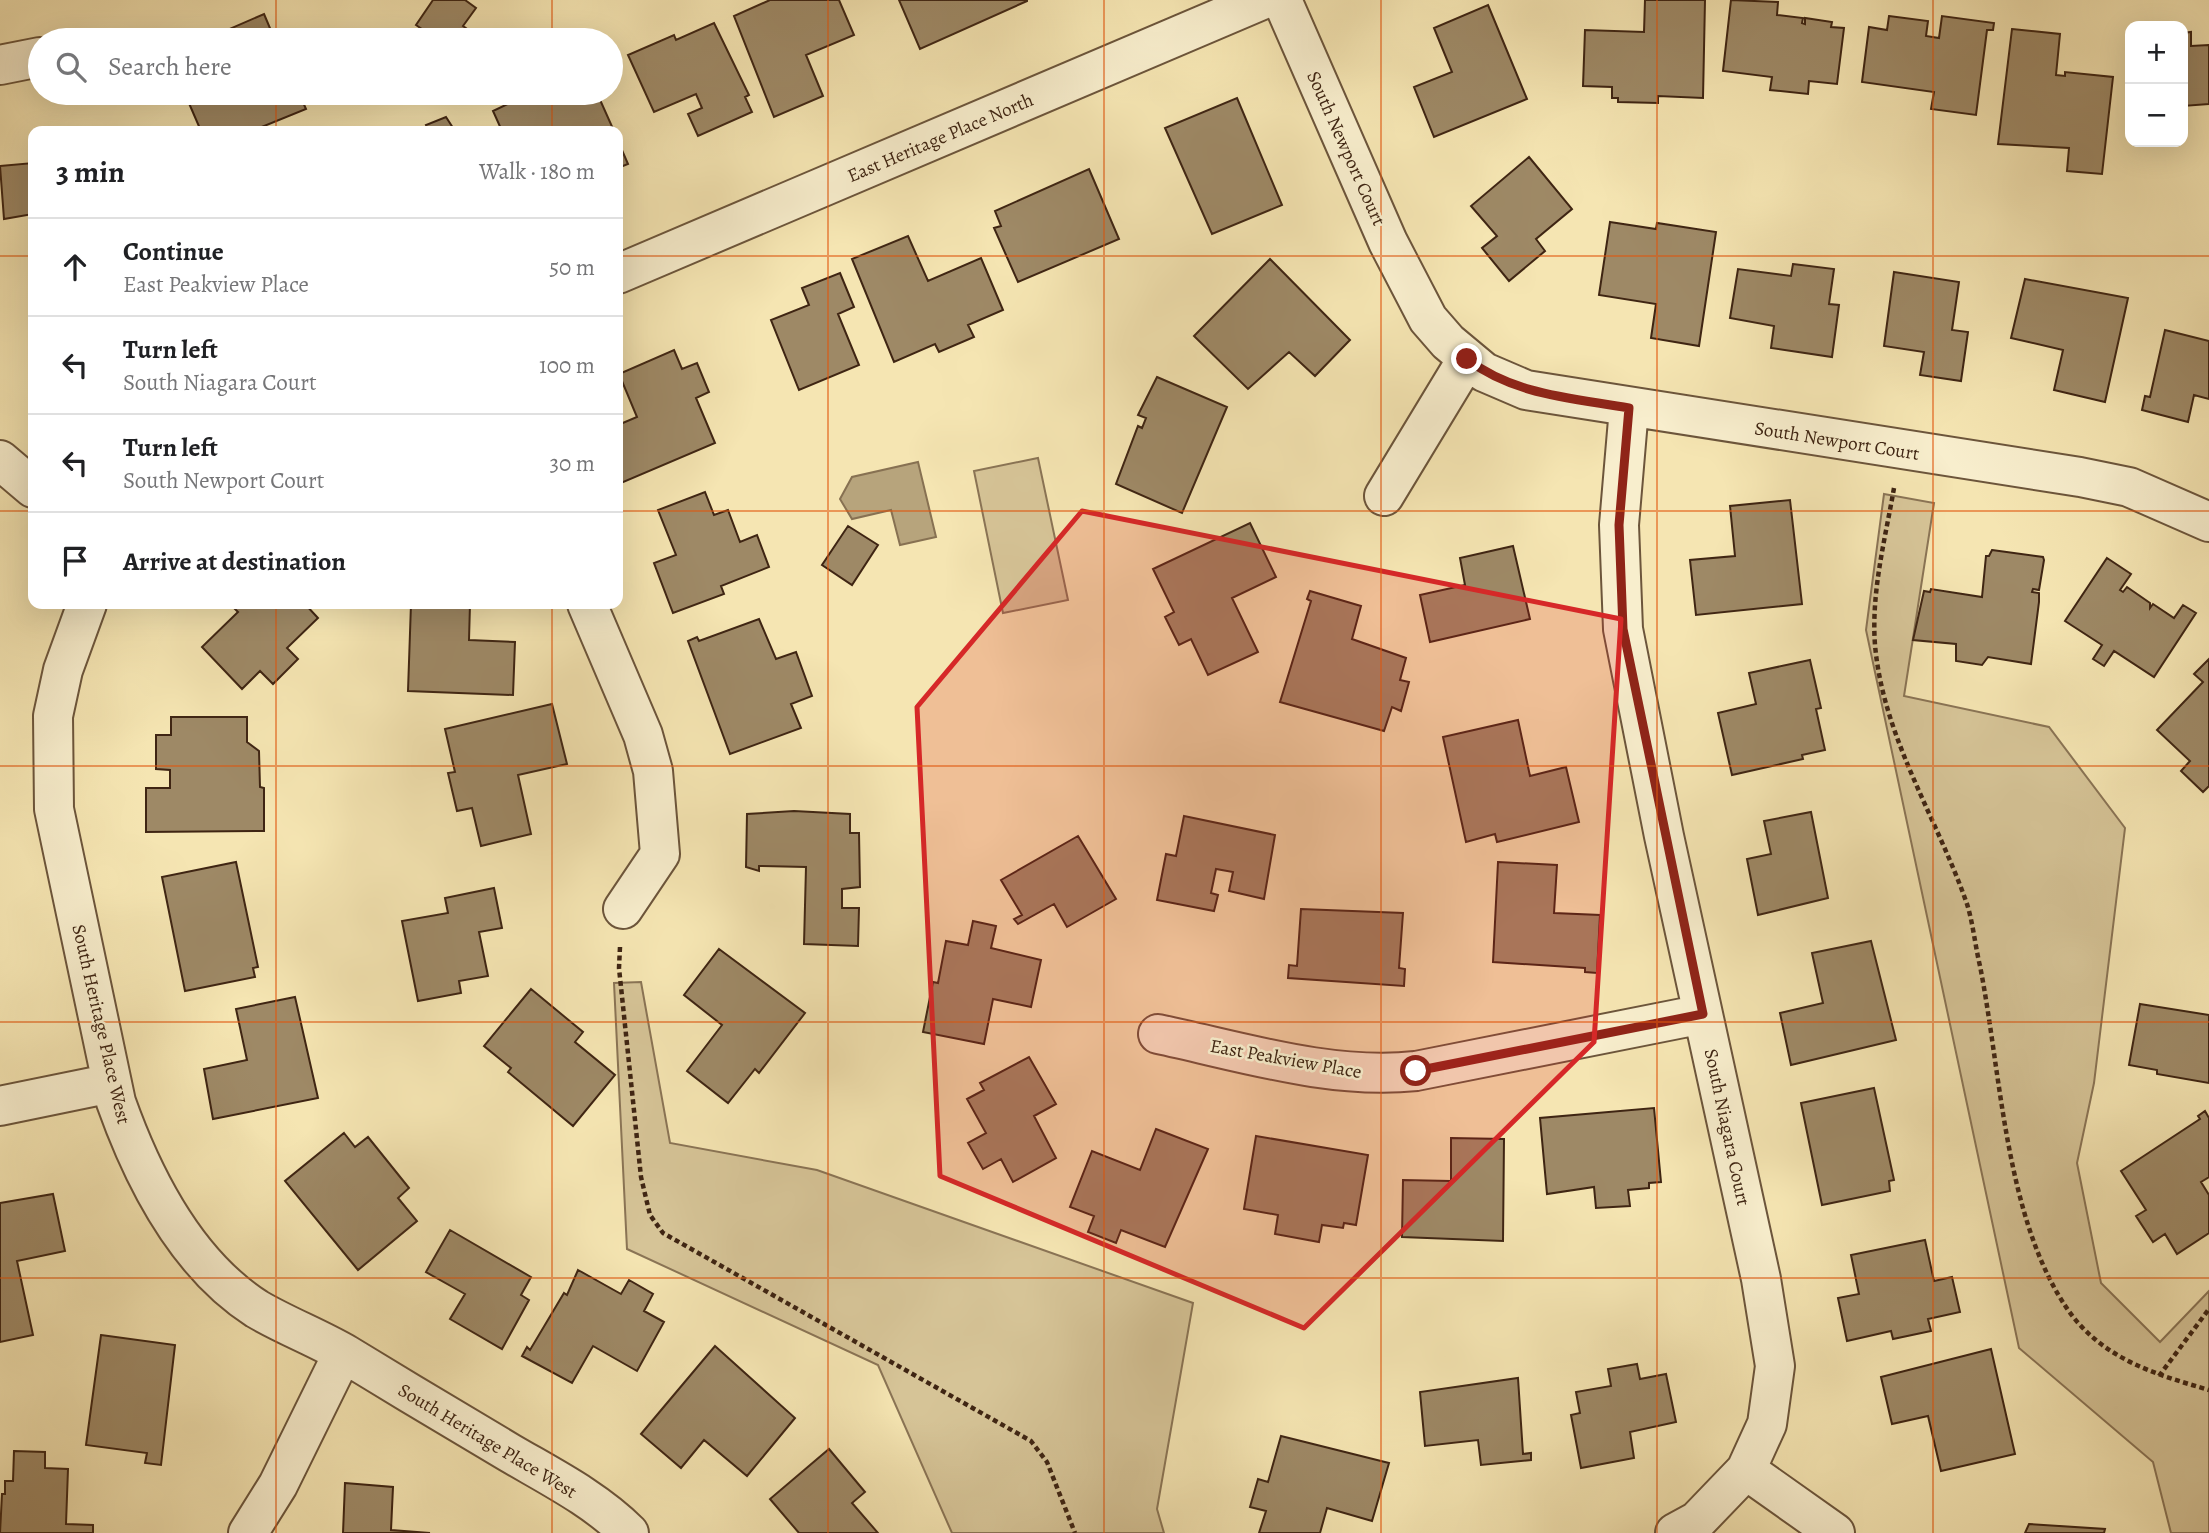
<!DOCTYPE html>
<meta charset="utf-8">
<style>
body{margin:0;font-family:Alegreya,serif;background:#f6f6f6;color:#202124}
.controls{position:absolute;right:21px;top:21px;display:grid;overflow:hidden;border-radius:14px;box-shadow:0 7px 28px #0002}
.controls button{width:63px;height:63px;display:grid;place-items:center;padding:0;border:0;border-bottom:2px solid #e0e0e0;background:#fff;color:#202124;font:35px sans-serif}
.stop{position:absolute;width:21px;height:21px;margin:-16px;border:5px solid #8f2418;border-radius:50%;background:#fff}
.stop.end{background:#8f2418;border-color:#fff;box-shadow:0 2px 7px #0008}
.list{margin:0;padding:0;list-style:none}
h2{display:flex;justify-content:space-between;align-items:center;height:91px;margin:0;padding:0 28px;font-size:30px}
h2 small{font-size:23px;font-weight:400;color:#757577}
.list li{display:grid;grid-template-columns:46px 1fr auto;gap:21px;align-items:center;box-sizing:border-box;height:98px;padding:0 28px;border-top:2px solid #e0e0e0}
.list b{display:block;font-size:26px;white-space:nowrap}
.list p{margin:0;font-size:23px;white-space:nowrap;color:#757577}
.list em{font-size:23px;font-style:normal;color:#757577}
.icon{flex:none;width:38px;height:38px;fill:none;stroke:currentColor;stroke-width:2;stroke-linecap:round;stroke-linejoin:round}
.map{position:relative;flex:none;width:2209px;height:1533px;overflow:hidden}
.search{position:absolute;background:#fff;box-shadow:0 7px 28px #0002;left:28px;top:28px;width:595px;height:77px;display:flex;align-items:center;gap:18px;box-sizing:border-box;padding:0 24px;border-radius:38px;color:#757577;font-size:26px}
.panel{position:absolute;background:#fff;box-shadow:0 7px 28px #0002;left:28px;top:126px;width:595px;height:483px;border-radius:14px}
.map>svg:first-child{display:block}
</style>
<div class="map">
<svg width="2209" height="1533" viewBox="0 0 2209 1533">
<rect width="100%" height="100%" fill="#f5e5b2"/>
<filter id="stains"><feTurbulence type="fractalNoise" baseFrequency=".00286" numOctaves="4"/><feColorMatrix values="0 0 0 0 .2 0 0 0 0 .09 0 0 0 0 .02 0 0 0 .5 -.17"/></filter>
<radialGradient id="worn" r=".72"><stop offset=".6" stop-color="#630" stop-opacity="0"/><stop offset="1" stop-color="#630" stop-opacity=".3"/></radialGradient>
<path fill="#d6c497" stroke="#8a7455" stroke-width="2" d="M 1038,458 L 1068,600 L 1003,613 L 974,471 Z
M 1884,494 L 1934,503 L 1904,696 L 2049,727 L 2125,828 L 2094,1083 L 2077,1163 L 2101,1283 L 2160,1342 L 2209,1291 L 2209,1533 L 2171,1533 L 2153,1462 L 2019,1348 L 1866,630 Z
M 641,982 L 670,1143 L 817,1170 L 1193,1303 L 1157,1509 L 1164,1533 L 952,1533 L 878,1365 L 627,1249 L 614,983 Z"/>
<path fill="#b7a47c" stroke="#877152" stroke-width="2" d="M 918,462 L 936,537 L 900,545 L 891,510 L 852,519 L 840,499 L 852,477 Z"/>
<path fill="#9e8966" stroke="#3f2513" stroke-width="2" d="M 433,0 L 465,0 L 476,8 L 463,26 L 470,31 L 464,40 L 438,40 L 416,25 Z
M 839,0 L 854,35 L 806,55 L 823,96 L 774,117 L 734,16 L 770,0 Z
M 899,0 L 1027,0 L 1027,1 L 920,49 Z
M 1645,0 L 1705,0 L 1703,98 L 1658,96 L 1658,103 L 1618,102 L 1618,98 L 1612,98 L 1612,87 L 1583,86 L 1585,30 L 1644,32 Z
M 1731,0 L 1778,2 L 1777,15 L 1803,18 L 1802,23 L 1805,24 L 1805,18 L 1832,22 L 1831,27 L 1844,28 L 1837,84 L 1809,81 L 1808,94 L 1770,90 L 1772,77 L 1723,71 Z
M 1488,5 L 1527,99 L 1434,137 L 1414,87 L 1452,72 L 1434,28 Z
M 264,14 L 275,40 L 212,40 L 211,37 Z
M 1889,16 L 1928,21 L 1926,36 L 1939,38 L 1942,16 L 1994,23 L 1993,30 L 1987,30 L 1976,115 L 1931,109 L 1934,92 L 1862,82 L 1869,27 L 1887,30 Z
M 714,23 L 749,95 L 745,97 L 752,112 L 698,136 L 688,114 L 702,108 L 696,94 L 654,112 L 628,55 L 674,35 L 676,40 Z
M 2012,29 L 2060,34 L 2056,75 L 2065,76 L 2065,72 L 2113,77 L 2102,174 L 2067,171 L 2069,148 L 1998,144 Z
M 2191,32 L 2191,46 L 2209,45 L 2209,104 L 2183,106 L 2183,33 Z
M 208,93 L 299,93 L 306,109 L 252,131 L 201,131 L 188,101 Z
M 510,93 L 597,93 L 614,131 L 502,131 L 493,111 L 514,101 Z
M 1237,98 L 1282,205 L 1212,234 L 1165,128 Z
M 446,117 L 455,131 L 418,131 L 427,127 L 426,125 Z
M 618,141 L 628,164 L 618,168 Z
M 1529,157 L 1572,209 L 1536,239 L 1545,251 L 1509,281 L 1482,248 L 1497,236 L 1471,206 Z
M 33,163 L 33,214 L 4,219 L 0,166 Z
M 1089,169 L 1119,239 L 1018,282 L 994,228 L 1001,226 L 995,211 Z
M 1610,222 L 1656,229 L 1657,223 L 1716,232 L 1699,346 L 1651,338 L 1656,304 L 1599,295 Z
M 908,236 L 928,281 L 981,258 L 1003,310 L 968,325 L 974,337 L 939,352 L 935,344 L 894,362 L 852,259 Z
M 1270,259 L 1350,340 L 1315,376 L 1289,352 L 1248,389 L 1194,336 Z
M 1793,264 L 1834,269 L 1829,304 L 1839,305 L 1832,357 L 1771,348 L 1774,326 L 1730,318 L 1738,269 L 1791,276 Z
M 1894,272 L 1959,282 L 1952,330 L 1968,332 L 1961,381 L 1920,375 L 1924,352 L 1884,346 Z
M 840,273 L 854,307 L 838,314 L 859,365 L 799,390 L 771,320 L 809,305 L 802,288 Z
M 2025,279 L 2128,298 L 2105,402 L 2054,390 L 2063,350 L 2011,338 Z
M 2165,330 L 2209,341 L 2209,399 L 2194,395 L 2188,422 L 2142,410 L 2145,396 L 2150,397 Z
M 674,350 L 682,369 L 697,363 L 709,392 L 696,398 L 715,443 L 621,483 L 618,476 L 618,425 L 637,417 L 619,374 Z
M 1157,377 L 1227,407 L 1182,513 L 1116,484 L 1138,426 L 1142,428 L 1146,418 L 1138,415 Z
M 705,492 L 714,515 L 728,510 L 740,542 L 757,535 L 769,567 L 721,586 L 724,594 L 673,613 L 654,563 L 676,555 L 658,510 Z
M 1790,500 L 1802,604 L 1696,615 L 1690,560 L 1735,556 L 1730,506 Z
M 1250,523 L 1276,577 L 1232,598 L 1258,652 L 1208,675 L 1191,639 L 1179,645 L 1165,617 L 1174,612 L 1153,569 Z
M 848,526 L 878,545 L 852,585 L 822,565 Z
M 1513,546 L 1530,619 L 1430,642 L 1420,595 L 1465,585 L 1460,558 Z
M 1992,550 L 2043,557 L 2044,560 L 2039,590 L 2033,589 L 2032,592 L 2039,593 L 2039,602 L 2031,664 L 1988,657 L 1982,665 L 1956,661 L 1956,644 L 1913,640 L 1924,591 L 1930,592 L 1931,589 L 1982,597 L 1986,556 L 1989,556 Z
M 2107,558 L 2131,574 L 2120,590 L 2123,592 L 2127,587 L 2150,603 L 2150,608 L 2153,604 L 2174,618 L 2183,605 L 2196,613 L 2154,677 L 2114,651 L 2104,666 L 2093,659 L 2102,645 L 2065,621 Z
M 1310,591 L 1361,606 L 1352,639 L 1406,658 L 1400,680 L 1409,682 L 1401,711 L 1392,707 L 1384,731 L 1280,702 L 1311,601 L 1307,599 Z
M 230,604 L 305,604 L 318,618 L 287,648 L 298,659 L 273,684 L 260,671 L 242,689 L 202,647 L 238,612 Z
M 411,604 L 470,604 L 469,640 L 515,642 L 513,695 L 408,691 Z
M 759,619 L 776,659 L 796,652 L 812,696 L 791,704 L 801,728 L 730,754 L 688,641 L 697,637 L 699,641 Z
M 2209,659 L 2209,786 L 2203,792 L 2181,771 L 2190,761 L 2157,730 L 2203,682 L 2194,674 Z
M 1810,660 L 1821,708 L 1816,709 L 1825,750 L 1802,755 L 1803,759 L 1732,775 L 1718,713 L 1756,704 L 1749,673 Z
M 552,704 L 567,764 L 518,775 L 531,834 L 481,846 L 472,808 L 457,811 L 448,773 L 455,772 L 445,729 Z
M 171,717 L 247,717 L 247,742 L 259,751 L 260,787 L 264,788 L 264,831 L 146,832 L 146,788 L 170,788 L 170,770 L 156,769 L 156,735 L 171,735 Z
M 1518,720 L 1530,776 L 1566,767 L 1579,822 L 1497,842 L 1495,834 L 1466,842 L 1443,737 Z
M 794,811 L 850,814 L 850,833 L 859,833 L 860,887 L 842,889 L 842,908 L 859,908 L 858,946 L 804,944 L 806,867 L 759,866 L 759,871 L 746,867 L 747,814 Z
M 1811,812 L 1828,898 L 1758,915 L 1747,859 L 1771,854 L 1764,821 Z
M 1184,816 L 1275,835 L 1264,899 L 1229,891 L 1233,872 L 1216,869 L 1211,893 L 1218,895 L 1214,911 L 1157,900 L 1166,854 L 1176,856 Z
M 1078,836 L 1116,899 L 1067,927 L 1054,904 L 1018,924 L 1014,919 L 1022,915 L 1001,880 Z
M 236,862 L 258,967 L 253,968 L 255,977 L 185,991 L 162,877 Z
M 1498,862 L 1557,865 L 1554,913 L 1600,915 L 1597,973 L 1585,972 L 1585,968 L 1493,962 Z
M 494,888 L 502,928 L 479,932 L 488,976 L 459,981 L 461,993 L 418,1001 L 402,921 L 448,913 L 445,898 Z
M 1301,909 L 1403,913 L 1399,968 L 1405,969 L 1404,986 L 1288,978 L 1289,965 L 1297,966 Z
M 973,921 L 996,926 L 991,948 L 1041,960 L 1031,1007 L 993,999 L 984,1044 L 923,1032 L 933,982 L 938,983 L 946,941 L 968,945 Z
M 1871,941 L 1896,1040 L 1791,1065 L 1780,1013 L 1823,1003 L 1812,953 Z
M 719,949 L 805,1013 L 759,1073 L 755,1069 L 728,1103 L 687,1071 L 722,1025 L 684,995 Z
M 531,989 L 583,1032 L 575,1042 L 615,1075 L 573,1126 L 508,1072 L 511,1068 L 484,1046 Z
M 295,997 L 318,1098 L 213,1119 L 204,1069 L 247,1060 L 236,1009 Z
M 2140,1004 L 2209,1015 L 2209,1083 L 2157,1074 L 2157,1070 L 2129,1065 Z
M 1029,1057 L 1056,1104 L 1034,1116 L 1056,1158 L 1013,1182 L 1001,1159 L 983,1169 L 968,1143 L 986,1133 L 967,1099 L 984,1090 L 980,1083 Z
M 1874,1088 L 1894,1180 L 1889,1181 L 1890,1191 L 1822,1205 L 1801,1103 Z
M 1654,1108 L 1661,1182 L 1649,1183 L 1649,1188 L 1628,1190 L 1630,1206 L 1596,1208 L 1594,1187 L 1547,1194 L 1540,1118 Z
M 2205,1111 L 2209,1118 L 2209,1177 L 2201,1182 L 2209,1195 L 2209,1233 L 2177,1254 L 2165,1234 L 2153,1242 L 2136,1216 L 2146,1210 L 2121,1171 L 2200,1119 L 2198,1116 Z
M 1156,1129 L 1208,1149 L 1165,1247 L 1121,1230 L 1116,1243 L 1088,1232 L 1094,1216 L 1070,1207 L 1092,1151 L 1140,1170 Z
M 344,1133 L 355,1147 L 368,1137 L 409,1188 L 398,1198 L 417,1221 L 358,1270 L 285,1181 Z
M 1256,1136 L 1368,1155 L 1356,1225 L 1344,1223 L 1343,1228 L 1322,1225 L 1319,1242 L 1275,1234 L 1278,1215 L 1244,1209 Z
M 1451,1138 L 1504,1139 L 1503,1241 L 1402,1237 L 1403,1180 L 1451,1181 Z
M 53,1194 L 65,1251 L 17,1261 L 33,1335 L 0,1342 L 0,1203 Z
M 450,1230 L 531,1277 L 521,1295 L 529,1300 L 502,1349 L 450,1319 L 465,1294 L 426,1272 Z
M 1925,1240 L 1934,1281 L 1952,1277 L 1960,1312 L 1928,1319 L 1931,1331 L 1893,1339 L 1891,1331 L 1847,1341 L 1838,1298 L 1859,1294 L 1851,1255 Z
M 578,1270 L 621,1294 L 629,1280 L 653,1294 L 644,1311 L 664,1322 L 637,1371 L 593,1346 L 572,1383 L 522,1356 L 527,1347 L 530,1350 L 564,1293 L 567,1295 Z
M 101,1335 L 175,1345 L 161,1465 L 145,1463 L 147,1453 L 86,1445 Z
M 715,1346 L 795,1418 L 747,1476 L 704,1440 L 681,1468 L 641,1434 Z
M 1991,1349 L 2015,1454 L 1941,1471 L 1928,1416 L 1892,1424 L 1881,1377 Z
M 1637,1364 L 1640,1379 L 1666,1374 L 1676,1422 L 1630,1432 L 1634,1458 L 1581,1468 L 1571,1415 L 1580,1413 L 1576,1392 L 1611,1386 L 1608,1369 Z
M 1518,1378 L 1523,1454 L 1531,1453 L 1531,1460 L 1481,1465 L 1478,1440 L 1425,1446 L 1420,1392 Z
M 1281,1436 L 1389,1463 L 1372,1521 L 1327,1508 L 1320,1533 L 1259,1533 L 1266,1511 L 1250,1507 L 1258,1479 L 1268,1482 Z
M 829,1449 L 865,1492 L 852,1503 L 878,1533 L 799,1533 L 770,1499 Z
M 14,1451 L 45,1452 L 45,1468 L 68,1469 L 66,1524 L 93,1525 L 93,1533 L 0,1533 L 2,1494 L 5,1494 L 5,1481 L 13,1481 Z
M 345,1483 L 393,1487 L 391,1530 L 430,1533 L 343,1533 Z
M 2029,1524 L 2105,1529 L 2104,1533 L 2025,1533 Z"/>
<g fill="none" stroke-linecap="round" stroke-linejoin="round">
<defs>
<path id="minor" d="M 1282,0 L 1388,242 L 1428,319 L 1448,342 L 1484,372 L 1526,390 L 2080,477 L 2129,487 L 2209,522
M 0,65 L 40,57
M 618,274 L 1262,0
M 1629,408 L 1619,525 L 1623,629 L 1664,836 L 1761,1279 L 1775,1366 L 1767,1424 L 1746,1470 L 1697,1521 L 1675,1533
M 0,460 L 33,488
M 1384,496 L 1467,359
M 87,604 L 63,670 L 53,716 L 54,809 L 116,1102 C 143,1178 187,1264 257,1309 C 286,1326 318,1338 347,1355 C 401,1388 456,1421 510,1453 C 551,1477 595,1499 629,1533
M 587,604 L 643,735 L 653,771 L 660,854 L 623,909
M 1158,1034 C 1243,1052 1330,1080 1416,1071 L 1703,1014
M 0,1106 L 112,1083
M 1746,1470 L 1835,1533
M 248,1533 L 278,1485 L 343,1353"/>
</defs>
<use href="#minor" stroke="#6c553b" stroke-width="42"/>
<path stroke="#3f2513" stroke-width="4.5" stroke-dasharray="5 3.5" stroke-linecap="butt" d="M 1894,488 C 1885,540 1871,592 1875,645 C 1883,737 1937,818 1967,904 C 1973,923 1975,945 1980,966 C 2001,1072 2005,1216 2066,1307 C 2100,1358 2154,1374 2209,1390
M 620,947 L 619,968 L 641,1177 L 650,1215 L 663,1233 L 1031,1441 L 1047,1462 L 1075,1533
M 2159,1376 L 2209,1309"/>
<use href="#minor" stroke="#f8eecd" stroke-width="38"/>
</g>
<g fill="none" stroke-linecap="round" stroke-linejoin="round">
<path stroke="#8f2418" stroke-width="9" d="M 1416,1071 L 1703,1014 L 1623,629 L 1619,525 L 1629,408 C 1572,398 1514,395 1467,359"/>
</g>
<path fill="#d62828" fill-opacity="0.2" stroke="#d62828" stroke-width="5" stroke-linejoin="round" d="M 1082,511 L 1621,619 L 1594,1042 L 1304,1328 L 940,1176 L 917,707 Z"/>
<path fill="none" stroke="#e0560c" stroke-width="2" stroke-opacity="0.55" d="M 276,0 L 276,40M 552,0 L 552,40M 828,0 L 828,1533M 1104,0 L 1104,1533M 1381,0 L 1381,1533M 1657,0 L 1657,1533M 1933,0 L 1933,1533M 276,93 L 276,131M 552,93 L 552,131M 0,256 L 33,256M 618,256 L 2209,256M 0,511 L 33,511M 618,511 L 2209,511M 276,604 L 276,1533M 552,604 L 552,1533M 0,766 L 2209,766M 0,1022 L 2209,1022M 0,1278 L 2209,1278"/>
<g text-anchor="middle" stroke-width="5" stroke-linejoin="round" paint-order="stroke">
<g font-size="19" fill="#3f2513" stroke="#f8eecd">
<text transform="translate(940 137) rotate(-23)" y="7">East Heritage Place North</text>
<text transform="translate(1347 148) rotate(66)" y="7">South Newport Court</text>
<text transform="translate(1837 440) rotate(9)" y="7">South Newport Court</text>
<text transform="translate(102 1024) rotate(77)" y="7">South Heritage Place West</text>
<text transform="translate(1286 1058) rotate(10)" y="7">East Peakview Place</text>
<text transform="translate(1728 1127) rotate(78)" y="7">South Niagara Court</text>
<text transform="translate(488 1440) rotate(31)" y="7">South Heritage Place West</text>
</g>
</g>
<rect width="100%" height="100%" filter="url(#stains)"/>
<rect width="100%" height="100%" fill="url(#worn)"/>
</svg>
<div class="controls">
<button>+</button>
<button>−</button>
</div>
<div class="stop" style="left:1416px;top:1071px"></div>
<div class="stop end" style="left:1467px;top:359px"></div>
<div class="search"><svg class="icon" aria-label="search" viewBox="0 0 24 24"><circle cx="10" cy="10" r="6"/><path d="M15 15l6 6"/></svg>Search here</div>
<section class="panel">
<h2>3 min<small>Walk · 180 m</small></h2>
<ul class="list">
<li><svg class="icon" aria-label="ahead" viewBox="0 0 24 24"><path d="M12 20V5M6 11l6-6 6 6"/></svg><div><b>Continue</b><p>East Peakview Place</p></div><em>50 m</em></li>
<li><svg class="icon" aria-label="left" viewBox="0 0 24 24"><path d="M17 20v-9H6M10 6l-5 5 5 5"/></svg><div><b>Turn left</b><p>South Niagara Court</p></div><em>100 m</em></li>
<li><svg class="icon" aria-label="left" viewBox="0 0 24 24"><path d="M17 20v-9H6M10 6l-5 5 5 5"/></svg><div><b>Turn left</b><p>South Newport Court</p></div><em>30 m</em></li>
<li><svg class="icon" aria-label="arrive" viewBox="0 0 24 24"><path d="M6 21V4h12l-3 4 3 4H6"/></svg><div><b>Arrive at destination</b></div></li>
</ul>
</section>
</div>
